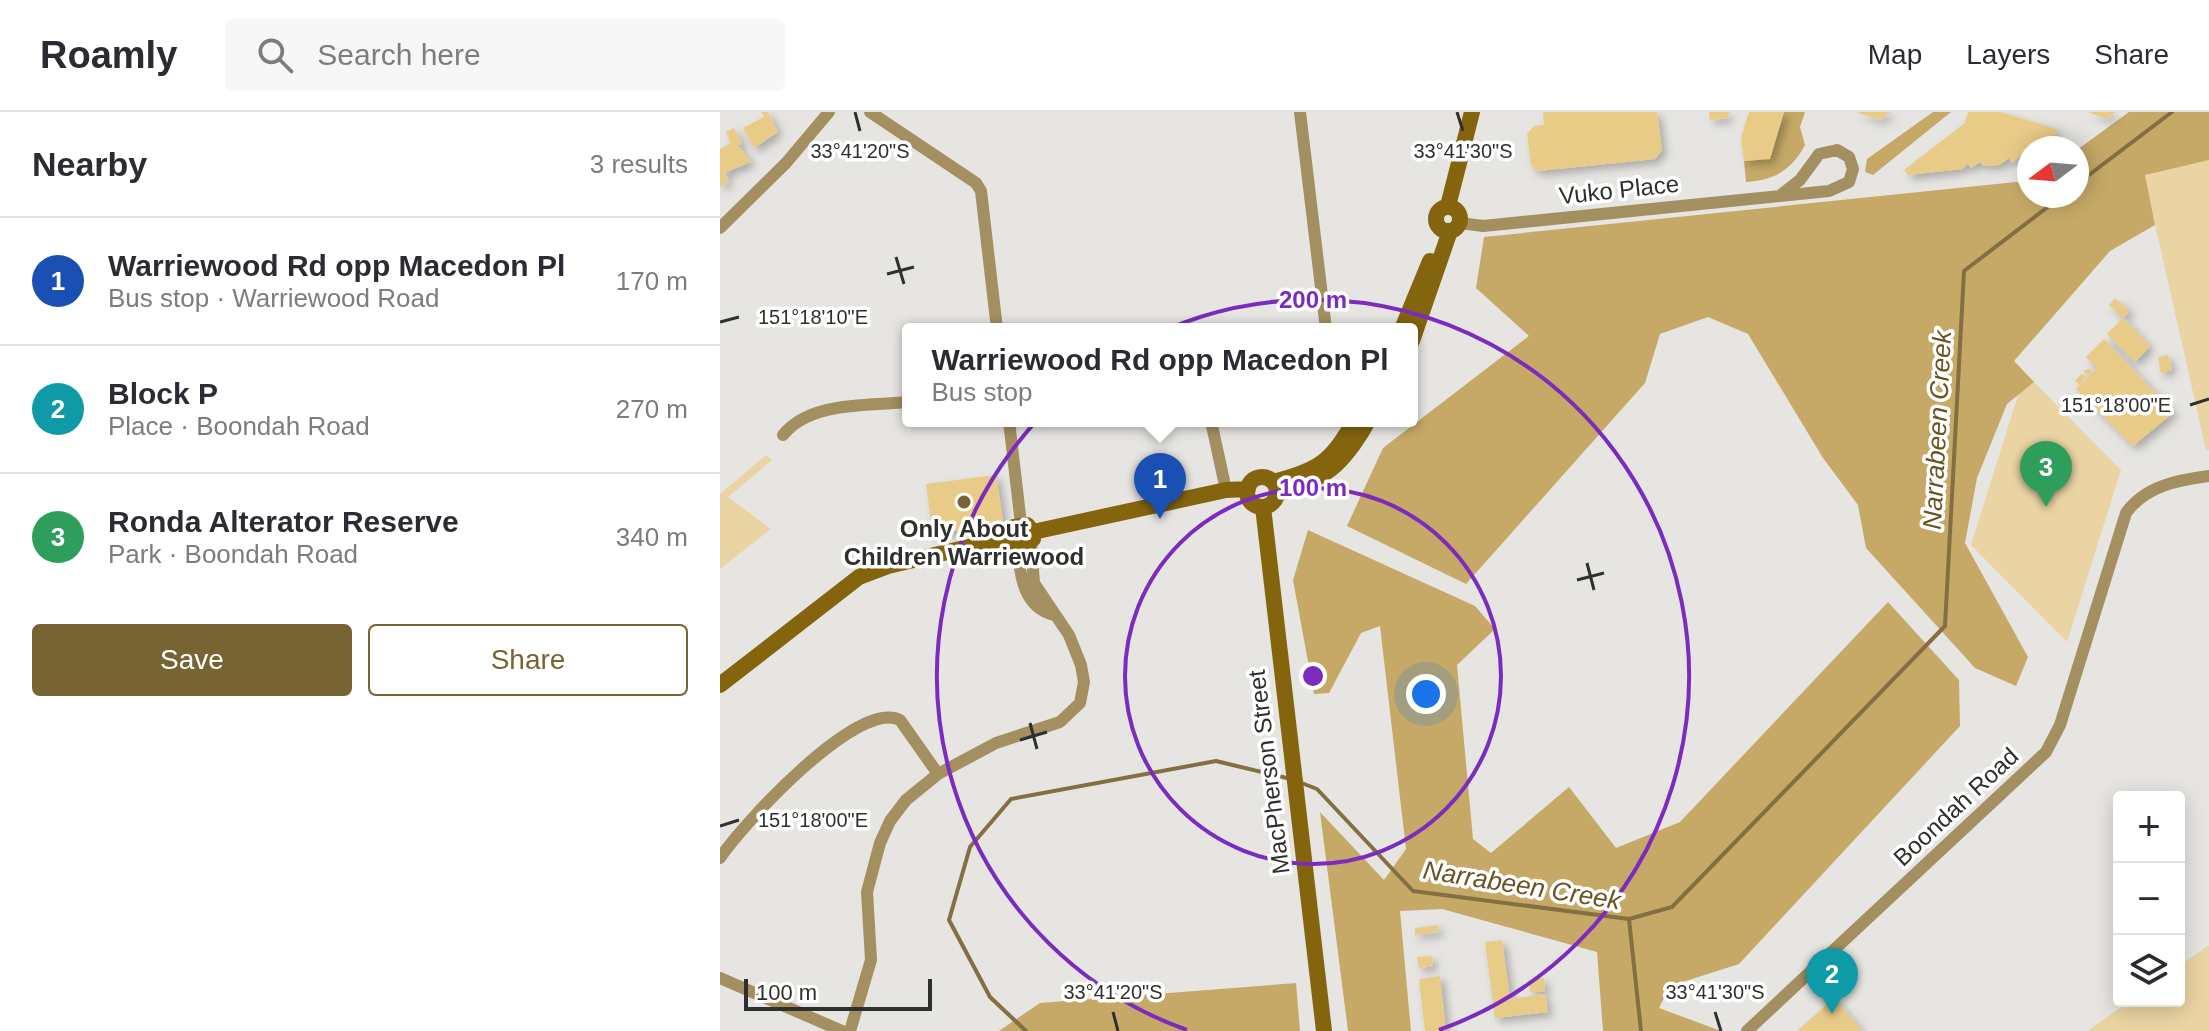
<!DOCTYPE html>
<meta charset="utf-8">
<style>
body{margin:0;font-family:Helvetica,sans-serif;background:#f7f7f7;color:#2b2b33}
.controls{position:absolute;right:24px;bottom:24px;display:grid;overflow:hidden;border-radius:8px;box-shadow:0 4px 20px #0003}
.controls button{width:72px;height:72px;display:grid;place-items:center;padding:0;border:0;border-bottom:2px solid #e1e1e2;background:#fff;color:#2b2b33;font:40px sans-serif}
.compass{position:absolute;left:1297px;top:24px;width:72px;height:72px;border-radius:50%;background:#fff;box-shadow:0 4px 20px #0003;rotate:254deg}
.scale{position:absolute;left:24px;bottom:20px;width:188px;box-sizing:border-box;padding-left:8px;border:4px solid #2f2f2d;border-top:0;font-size:22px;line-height:28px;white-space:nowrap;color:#2f2f2d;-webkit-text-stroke:6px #fff;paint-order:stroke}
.you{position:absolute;left:706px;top:582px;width:28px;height:28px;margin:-20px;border:6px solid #fff;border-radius:50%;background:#1a73e8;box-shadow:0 0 0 12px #1a73e833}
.badge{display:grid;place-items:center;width:52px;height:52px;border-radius:50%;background:#786332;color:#fff;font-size:26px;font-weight:700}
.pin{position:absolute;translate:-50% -66px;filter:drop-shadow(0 2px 4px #0008)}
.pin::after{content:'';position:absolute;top:42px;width:28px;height:24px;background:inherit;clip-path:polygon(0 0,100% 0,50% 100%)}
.popup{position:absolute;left:182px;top:211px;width:516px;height:104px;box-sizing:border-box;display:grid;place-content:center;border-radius:8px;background:#fff;filter:drop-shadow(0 2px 6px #0005);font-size:26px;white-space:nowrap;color:#7c7c81}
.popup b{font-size:30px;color:#2b2b33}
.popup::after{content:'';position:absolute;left:50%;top:100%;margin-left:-16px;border:16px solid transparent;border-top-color:#fff}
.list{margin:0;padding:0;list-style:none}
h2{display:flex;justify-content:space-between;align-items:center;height:104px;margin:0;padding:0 32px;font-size:34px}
h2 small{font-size:26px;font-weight:400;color:#7c7c81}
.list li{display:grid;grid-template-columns:52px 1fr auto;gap:24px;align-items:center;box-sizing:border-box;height:128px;padding:0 32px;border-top:2px solid #e1e1e2}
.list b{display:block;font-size:30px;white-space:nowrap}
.list p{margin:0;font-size:26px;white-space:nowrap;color:#7c7c81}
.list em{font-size:26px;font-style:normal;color:#7c7c81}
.actions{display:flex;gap:16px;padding:24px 32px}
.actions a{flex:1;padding:18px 0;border:2px solid #786332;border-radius:8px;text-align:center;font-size:28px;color:#786332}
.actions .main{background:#786332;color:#fff}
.icon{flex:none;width:44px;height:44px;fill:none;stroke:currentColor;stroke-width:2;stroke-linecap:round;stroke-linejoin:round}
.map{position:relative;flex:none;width:1489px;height:919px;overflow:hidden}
header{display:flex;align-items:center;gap:48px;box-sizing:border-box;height:112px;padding:0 40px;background:#fff;border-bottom:2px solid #e1e1e2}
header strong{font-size:38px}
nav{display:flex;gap:44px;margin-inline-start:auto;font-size:28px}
.search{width:560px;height:72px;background:#f7f7f7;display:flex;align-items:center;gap:20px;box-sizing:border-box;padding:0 28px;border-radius:8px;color:#7c7c81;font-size:30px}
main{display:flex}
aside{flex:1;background:#fff}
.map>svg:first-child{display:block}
</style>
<header>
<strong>Roamly</strong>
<div class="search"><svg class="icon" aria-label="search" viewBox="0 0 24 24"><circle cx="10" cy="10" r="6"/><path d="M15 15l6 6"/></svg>Search here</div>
<nav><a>Map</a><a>Layers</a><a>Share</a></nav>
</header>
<main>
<aside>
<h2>Nearby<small>3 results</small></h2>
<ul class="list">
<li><span class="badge" style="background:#1a4fb4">1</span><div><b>Warriewood Rd opp Macedon Pl</b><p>Bus stop · Warriewood Road</p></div><em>170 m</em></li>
<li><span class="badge" style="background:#0f9aa8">2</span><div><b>Block P</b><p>Place · Boondah Road</p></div><em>270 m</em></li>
<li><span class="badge" style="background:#2e9e5b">3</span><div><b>Ronda Alterator Reserve</b><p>Park · Boondah Road</p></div><em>340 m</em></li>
</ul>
<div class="actions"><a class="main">Save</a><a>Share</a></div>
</aside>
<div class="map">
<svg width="1489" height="919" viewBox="0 0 1489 919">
<defs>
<filter id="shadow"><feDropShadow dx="4.5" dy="4.5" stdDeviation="4" flood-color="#0004"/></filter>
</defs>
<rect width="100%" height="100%" fill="#e6e5e1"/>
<path fill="#ebd4a3" d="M 1409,0 L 1489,0 L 1489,338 L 1486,338 L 1424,64 L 1357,38 Z
M 1305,261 L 1401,358 L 1347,530 L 1251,433 Z
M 46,343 L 52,348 L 8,385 L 51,417 L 0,457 L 0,382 Z
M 1489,833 L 1489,919 L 1367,919 L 1410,889 L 1459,889 L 1459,854 Z"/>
<path fill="#c6a967" d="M 1064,0 L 1085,0 L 1080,15 L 1085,33 C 1071,59 1054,68 1026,70 L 1024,49 L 1050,46 Z
M 1213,0 L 1231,0 L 1153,63 L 1145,60 L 1147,47 Z
M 1409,0 L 1489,0 L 1489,48 L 1425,63 L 1435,113 L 1390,139 L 1294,249 L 1314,270 L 1287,292 L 1257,366 L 1245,431 L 1308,545 L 1296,574 L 1255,556 L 1146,436 L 1138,393 L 1103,346 L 1028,222 L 988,205 L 940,222 L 925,271 L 746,472 L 627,414 L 663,336 L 809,224 L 756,176 L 764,125 L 1296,70 L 1309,73 L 1309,84 L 1357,84 L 1357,38 Z
M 588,418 L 755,494 L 775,517 L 737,553 L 753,727 L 771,741 L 849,675 L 896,736 L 960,710 L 1168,490 L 1239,568 L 1240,614 L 1019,852 L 950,874 L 939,896 L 1001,919 L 883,919 L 877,840 L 722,797 L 680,799 L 691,919 L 628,919 L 600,700 L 664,768 L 686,737 L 660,514 L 641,521 L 609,581 L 594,582 L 573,468 Z
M 576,871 L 580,919 L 279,919 L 320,891 Z"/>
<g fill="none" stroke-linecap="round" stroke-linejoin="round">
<path stroke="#836f41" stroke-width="4" d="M 1357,72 L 1452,0
M 579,670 L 597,677 L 693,779 L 909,807 L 952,795 L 1225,514 L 1244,159 L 1342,84
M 909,807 L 921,919
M 306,919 L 270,885 L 229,808 L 250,735 L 291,687 L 496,649 L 571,667"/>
</g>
<path fill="#e9cb88" filter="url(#shadow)" d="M 41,0 L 48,0 L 58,20 L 34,36 L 23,16 L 44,5 Z
M 823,0 L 937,0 L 942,38 L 935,47 L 818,59 L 811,53 L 807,22 L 814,14 L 824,13 Z
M 989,0 L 1009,0 L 1008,6 L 990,8 Z
M 1029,0 L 1064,0 L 1050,47 L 1024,49 L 1021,25 Z
M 1136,0 L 1171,0 L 1160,8 Z
M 1248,0 L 1280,0 L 1337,17 L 1336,22 L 1309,36 L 1292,51 L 1289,46 L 1279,53 L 1264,54 L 1260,50 L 1251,56 L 1248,52 L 1242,57 L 1188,63 L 1184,58 L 1245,11 Z
M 1368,0 L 1396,0 L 1386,7 Z
M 14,16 L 22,32 L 18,33 L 31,50 L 4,61 L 9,69 L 0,75 L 0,37 L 11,31 L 6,20 Z
M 1395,186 L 1410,199 L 1403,206 L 1389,193 Z
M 1403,206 L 1430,234 L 1415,250 L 1387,222 Z
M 1384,227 L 1454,300 L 1413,334 L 1356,277 L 1360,273 L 1355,269 L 1361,262 L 1366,264 L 1361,273 L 1370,263 L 1365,262 L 1364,258 L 1371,257 L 1371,262 L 1377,256 L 1366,245 Z
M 1448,243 L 1452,258 L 1441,261 L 1438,245 Z
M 276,363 L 283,408 L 213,424 L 206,372 Z
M 718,813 L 719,820 L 695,823 L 695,816 Z
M 782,828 L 790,887 L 825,882 L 828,900 L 775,906 L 765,830 Z
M 712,844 L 713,854 L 699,856 L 697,845 Z
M 720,864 L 726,919 L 705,919 L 699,867 Z
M 824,866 L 825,879 L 810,880 L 809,868 Z
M 1114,886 L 1143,919 L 1077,919 Z"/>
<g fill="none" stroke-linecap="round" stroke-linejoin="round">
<path stroke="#a48f61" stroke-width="12" d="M 150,0 L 256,71 L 261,79 L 277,217
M 580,0 L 606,217
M 740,111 L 763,114 L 1109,79 L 1129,70 L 1133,57 L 1129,45 L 1117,38 L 1099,42 L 1080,68 L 1062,82
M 0,116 L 66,51 L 109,0
M 289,309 L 301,412
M 491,309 L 506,378
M 63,323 C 90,289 148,294 188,290
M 297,433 C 300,461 302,495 334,503
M 0,746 C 22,713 138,586 180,608 L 218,662
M 0,866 L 122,919
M 130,919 L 151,848 L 147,780 L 160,731 L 170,709 L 186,688 L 218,662 L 276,631 L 340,610 L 360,591 L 364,570 L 361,553 L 349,523 L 314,471 L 311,430
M 1027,919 L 1326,640 L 1340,613 L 1406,401 C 1425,374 1458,368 1489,364"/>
<path stroke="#84650d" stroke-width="16" d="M 728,94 L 752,0
M716 107a12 12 0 1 1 24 0a12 12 0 1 1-24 0Z
M 682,217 L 710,149
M 692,229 L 730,119
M527 380a15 15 0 1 1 30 0a15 15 0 1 1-30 0Z
M 553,370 C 597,359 612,350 634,309
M 557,382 C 606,366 622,355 648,309
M 543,395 L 604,919
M 313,420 L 506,378 L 528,377
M 291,425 L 297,433 L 304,434 L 313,427 L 313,420
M 291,425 L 294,415 L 307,413 L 313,420
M 0,573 L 139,465 L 168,454 L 291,425"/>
</g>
<path fill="none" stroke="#2f2f2d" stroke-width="3" d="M 135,0 L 140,19M 737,0 L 743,19M 176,145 L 184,172M 167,162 L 194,155M 0,210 L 19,205M 1470,293 L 1489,287M 867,451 L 874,478M 857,468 L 884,461M 310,611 L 317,637M 300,628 L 327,620M 0,714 L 19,708M 393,900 L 398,919M 995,900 L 1001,919"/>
<g fill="none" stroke="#7b2cbf" stroke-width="4">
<circle cx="593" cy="564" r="188"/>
<path d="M467 918A376 376 0 1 1 719 918"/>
</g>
<circle fill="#786332" stroke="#fff" stroke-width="3" cx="244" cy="390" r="8"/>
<g text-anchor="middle" stroke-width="7" stroke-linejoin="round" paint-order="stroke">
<g font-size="24" fill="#2f2f2d" stroke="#fff">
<text transform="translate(899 78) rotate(-6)" y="8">Vuko Place</text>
<text transform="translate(549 660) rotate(-97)" y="8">MacPherson Street</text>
<text transform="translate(1236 695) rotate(-43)" y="8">Boondah Road</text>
</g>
<g font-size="24" font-weight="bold" fill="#2f2f2d" stroke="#fff">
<text x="244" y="425">Only About<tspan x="244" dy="28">Children Warriewood</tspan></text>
</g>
<g font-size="26" font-style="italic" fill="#685321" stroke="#fff">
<text transform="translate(1217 318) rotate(-87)" y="9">Narrabeen Creek</text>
<text transform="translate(802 773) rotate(9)" y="9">Narrabeen Creek</text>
</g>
</g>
<g font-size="20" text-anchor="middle" fill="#2f2f2d" stroke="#fff" stroke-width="7" stroke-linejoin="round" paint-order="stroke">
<text x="140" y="46">33°41'20"S</text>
<text x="743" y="46">33°41'30"S</text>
<text x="93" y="212">151°18'10"E</text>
<text x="1396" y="300">151°18'00"E</text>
<text x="93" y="715">151°18'00"E</text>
<text x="393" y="887">33°41'20"S</text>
<text x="995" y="887">33°41'30"S</text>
</g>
<circle cx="593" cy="564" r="12" fill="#7b2cbf" stroke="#fff" stroke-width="4"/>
<g font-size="24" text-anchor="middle" font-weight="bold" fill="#7b2cbf" stroke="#fff" stroke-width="7" stroke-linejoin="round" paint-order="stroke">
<text x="593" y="196">200 m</text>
<text x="593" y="384">100 m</text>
</g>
</svg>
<div class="controls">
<button>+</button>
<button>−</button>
<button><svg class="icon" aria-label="layers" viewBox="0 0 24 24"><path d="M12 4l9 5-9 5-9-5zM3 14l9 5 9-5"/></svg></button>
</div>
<svg class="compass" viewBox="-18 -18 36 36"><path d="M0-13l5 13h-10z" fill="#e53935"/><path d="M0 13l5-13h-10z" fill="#7c7c81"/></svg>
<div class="scale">100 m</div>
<div class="you"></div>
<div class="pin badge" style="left:440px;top:407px;background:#1a4fb4">1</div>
<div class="popup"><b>Warriewood Rd opp Macedon Pl</b>Bus stop</div>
<div class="pin badge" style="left:1112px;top:902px;background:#0f9aa8">2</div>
<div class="pin badge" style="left:1326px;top:395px;background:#2e9e5b">3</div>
</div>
</main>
